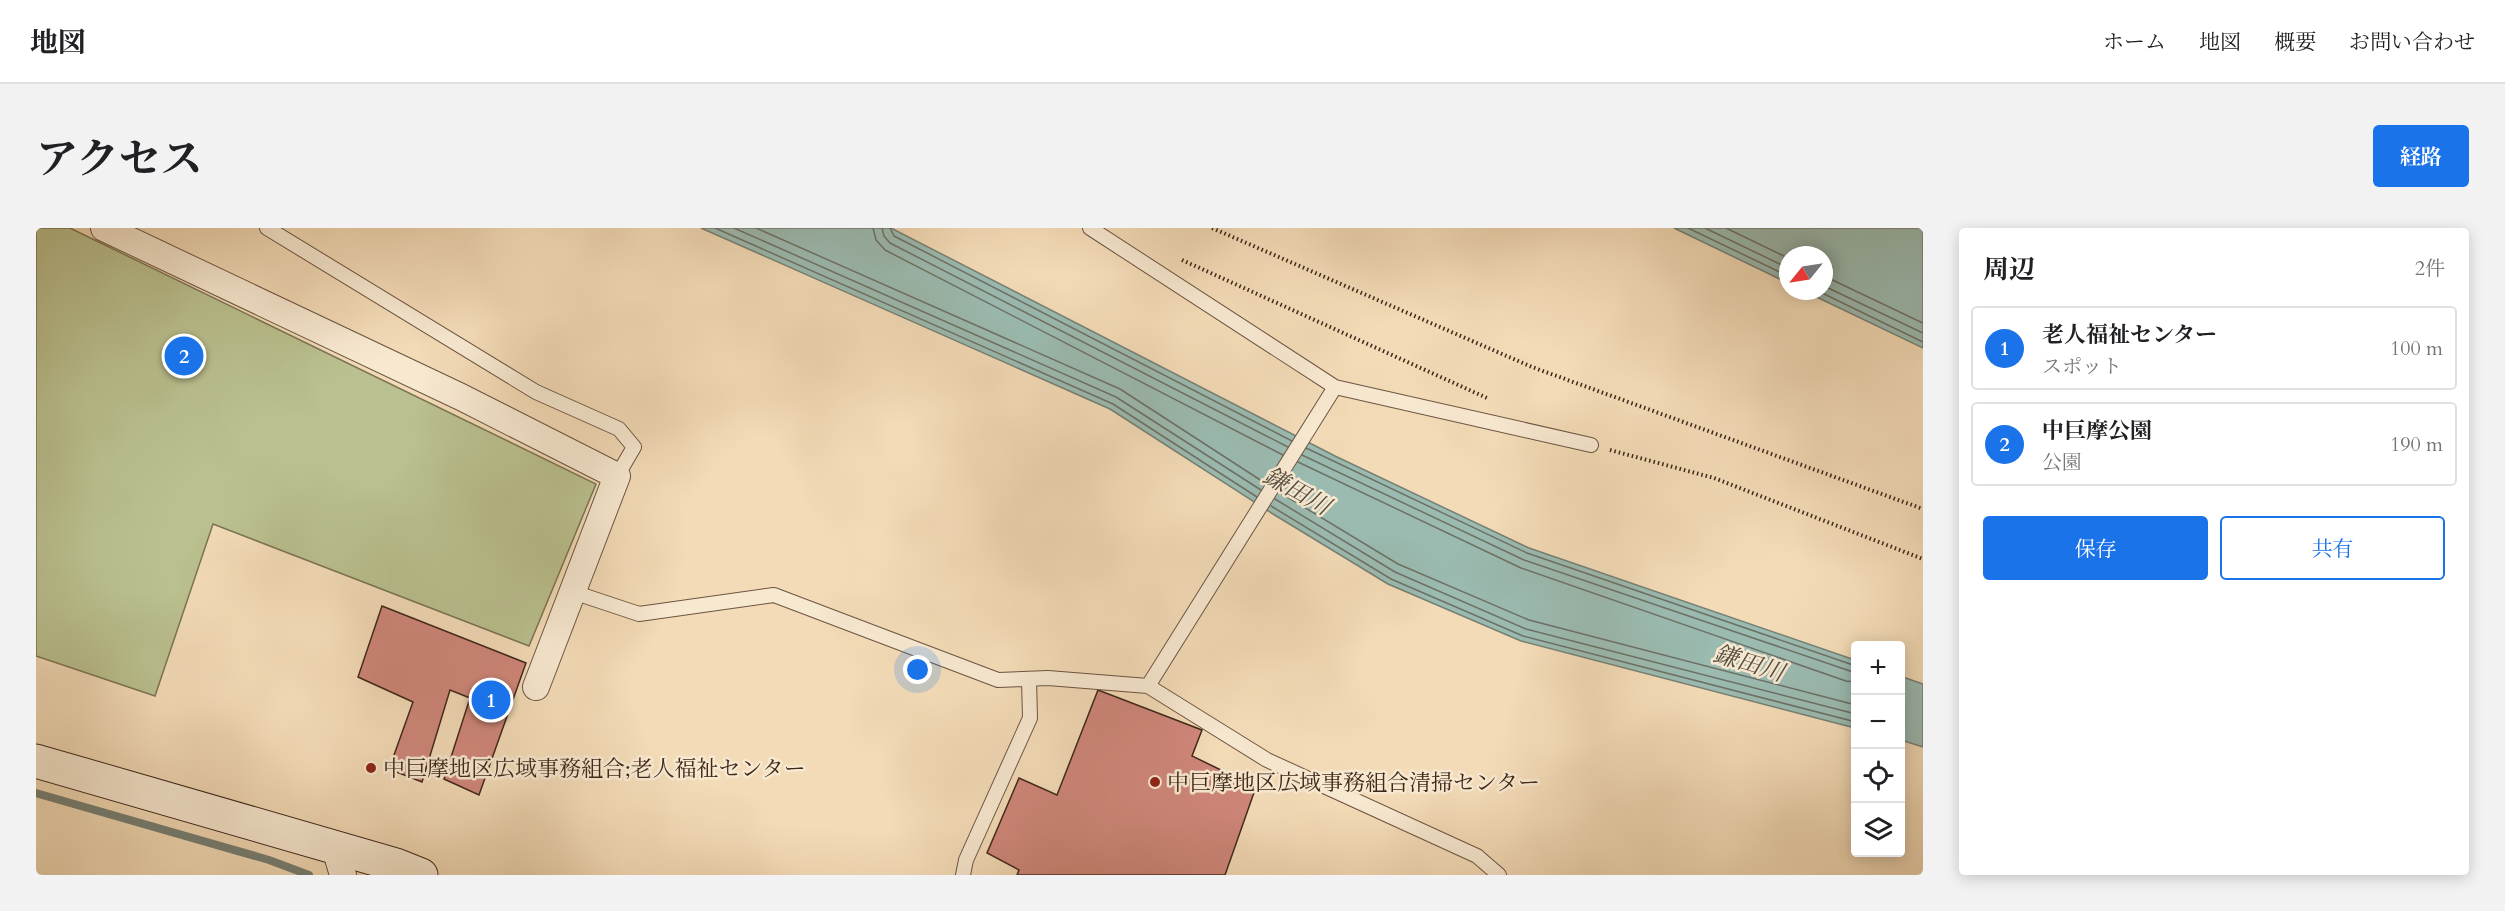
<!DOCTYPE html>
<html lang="ja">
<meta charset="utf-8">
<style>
body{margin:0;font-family:Cardo,"Noto Serif JP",serif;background:#f2f2f2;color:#202124}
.controls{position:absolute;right:18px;bottom:18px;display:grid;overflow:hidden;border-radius:6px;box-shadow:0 3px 15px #0003}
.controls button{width:54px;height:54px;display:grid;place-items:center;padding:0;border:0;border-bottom:2px solid #e0e0e0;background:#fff;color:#202124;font:30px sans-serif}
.compass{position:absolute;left:1743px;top:18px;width:54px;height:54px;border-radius:50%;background:#fff;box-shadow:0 3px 15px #0003;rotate:240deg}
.you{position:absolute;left:882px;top:442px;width:21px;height:21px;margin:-15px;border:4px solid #fff;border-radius:50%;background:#1a73e8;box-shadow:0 0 0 9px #1a73e833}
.badge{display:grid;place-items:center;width:39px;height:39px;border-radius:50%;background:#1a73e8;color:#fff;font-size:20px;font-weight:700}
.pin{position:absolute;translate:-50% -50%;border:3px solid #fff;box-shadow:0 2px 6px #0006}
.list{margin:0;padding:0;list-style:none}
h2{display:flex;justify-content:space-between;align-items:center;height:78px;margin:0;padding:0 24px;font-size:26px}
h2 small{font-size:20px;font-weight:400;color:#757577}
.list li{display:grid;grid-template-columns:39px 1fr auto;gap:18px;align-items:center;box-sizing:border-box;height:84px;margin:0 12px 12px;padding:0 12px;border:2px solid #e0e0e0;border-radius:6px}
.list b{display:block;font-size:22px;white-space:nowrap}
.list p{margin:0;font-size:20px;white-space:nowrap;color:#757577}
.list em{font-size:20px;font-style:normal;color:#757577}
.actions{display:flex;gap:12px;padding:18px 24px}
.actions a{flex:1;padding:14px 0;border:2px solid #1a73e8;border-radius:6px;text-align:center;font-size:21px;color:#1a73e8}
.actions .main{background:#1a73e8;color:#fff}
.icon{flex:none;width:33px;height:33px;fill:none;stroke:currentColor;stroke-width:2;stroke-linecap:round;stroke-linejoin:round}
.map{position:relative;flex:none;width:1887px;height:647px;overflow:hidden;border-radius:6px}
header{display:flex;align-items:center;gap:36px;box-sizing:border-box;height:84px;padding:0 30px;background:#fff;border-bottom:2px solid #e0e0e0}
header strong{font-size:28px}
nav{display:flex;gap:33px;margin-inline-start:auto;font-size:21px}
.intro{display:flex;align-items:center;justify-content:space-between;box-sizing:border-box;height:144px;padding:0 36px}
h1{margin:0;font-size:42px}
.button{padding:15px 27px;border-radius:6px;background:#1a73e8;color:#fff;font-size:21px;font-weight:700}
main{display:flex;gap:36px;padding:0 36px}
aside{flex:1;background:#fff;border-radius:6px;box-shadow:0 3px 15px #0003}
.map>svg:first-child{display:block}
</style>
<header>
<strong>地図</strong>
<nav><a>ホーム</a><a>地図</a><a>概要</a><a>お問い合わせ</a></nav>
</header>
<div class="intro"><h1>アクセス</h1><a class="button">経路</a></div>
<main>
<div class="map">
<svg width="1887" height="647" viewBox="0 0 1887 647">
<rect width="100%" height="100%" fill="#f3dbb7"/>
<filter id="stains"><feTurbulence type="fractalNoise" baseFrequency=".00333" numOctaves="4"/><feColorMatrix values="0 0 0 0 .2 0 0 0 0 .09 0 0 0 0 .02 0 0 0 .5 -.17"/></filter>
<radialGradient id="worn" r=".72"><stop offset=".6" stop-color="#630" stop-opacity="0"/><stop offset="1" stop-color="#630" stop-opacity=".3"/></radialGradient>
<path fill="#bac08f" stroke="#7c7454" stroke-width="1.5" d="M 0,0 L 34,0 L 560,256 L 493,418 L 177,296 L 119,468 L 0,428 Z"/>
<path fill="#9bbbb1" stroke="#768075" stroke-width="1.5" d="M 665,0 L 855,0 L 1299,228 L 1493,320 L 1819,432 L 1819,500 L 1485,413 L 1352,356 L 1237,286 L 1074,181 Z
M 1638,0 L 1887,0 L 1887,120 L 1768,63 L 1788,63 L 1788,27 L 1752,27 L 1752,55 Z
M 1864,448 L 1887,456 L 1887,519 L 1865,512 Z"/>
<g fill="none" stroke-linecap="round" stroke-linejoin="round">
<path stroke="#6d7166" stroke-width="1.5" d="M 679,0 L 1077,176 L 1221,269
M 698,0 L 1080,169 L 1225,262
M 720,0 L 1084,161 L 1229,255
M 837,0 L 840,12 L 849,22 L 1247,227
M 846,0 L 848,8 L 854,15 L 1252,219
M 854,0 L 858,8 L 1256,213
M 1652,0 L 1752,48
M 1669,0 L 1752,40
M 1690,0 L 1752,30
M 1788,48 L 1887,95
M 1788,58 L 1887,105
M 1782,63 L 1887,114
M 1270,220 L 1491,325 L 1820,438
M 1266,227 L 1488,332 L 1820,445
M 1262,234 L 1485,340 L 1810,453 L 1820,454
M 1243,264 L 1362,336 L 1493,392 L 1820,477
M 1239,271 L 1359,344 L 1490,401 L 1820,486
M 1235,278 L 1355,351 L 1487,408 L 1820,494"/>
<path stroke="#768075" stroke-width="8" d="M 0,565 L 233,632 L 273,647"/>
</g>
<path fill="#cf867a" stroke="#3f271a" stroke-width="1.5" d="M 346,378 L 490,435 L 443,567 L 408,551 L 434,470 L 414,462 L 386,554 L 353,541 L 377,474 L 322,449 Z
M 1062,462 L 1166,502 L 1156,528 L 1220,559 L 1189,647 L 981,647 L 983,642 L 951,625 L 983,550 L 1021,567 Z"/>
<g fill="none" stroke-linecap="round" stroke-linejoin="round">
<defs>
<path id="lane" d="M 231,0 L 500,164 L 583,201 L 598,219 L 581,248
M 1054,0 L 1299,159 L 1555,217
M 537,364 L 603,386 L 738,367 L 962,452 L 1012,450 L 1112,458 L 1231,532 L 1441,628 L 1463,647
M 1112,458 L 1299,159
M 927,647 L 930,632 L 994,490 L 993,451"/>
<path id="street" d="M 68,0 L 425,169 L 581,248 L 500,459
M 299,620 L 307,647"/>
<path id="secondary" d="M 0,533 L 360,637 L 385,647"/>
</defs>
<use href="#lane" stroke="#6c5441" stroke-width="16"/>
<use href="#street" stroke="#6c5441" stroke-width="28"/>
<use href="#secondary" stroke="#3f271a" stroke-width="35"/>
<path stroke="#3f271a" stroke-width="4" stroke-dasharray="1.5 3" stroke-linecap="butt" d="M 1176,0 L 1496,139 L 1887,281
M 1146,32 L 1451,170
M 1574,222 L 1678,250 L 1887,331"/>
<use href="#lane" stroke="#f7e8d0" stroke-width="14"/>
<use href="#street" stroke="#f7e8d0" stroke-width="26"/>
<use href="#secondary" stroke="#f7e8d0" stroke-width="33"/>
</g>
<g fill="#8f2418" stroke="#f7e8d0" stroke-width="2">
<circle cx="335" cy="540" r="6"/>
<circle cx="1119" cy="554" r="6"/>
</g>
<g text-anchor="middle" stroke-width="5" stroke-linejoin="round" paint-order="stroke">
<g font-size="22" fill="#3f271a" stroke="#f7e8d0" text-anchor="start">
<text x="347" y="548">中巨摩地区広域事務組合;老人福祉センター</text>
<text x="1131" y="562">中巨摩地区広域事務組合清掃センター</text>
</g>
<g font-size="24" font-style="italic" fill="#564c40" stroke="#f7e8d0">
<text transform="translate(1261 263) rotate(29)" y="8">鎌田川</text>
<text transform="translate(1713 435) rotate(17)" y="8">鎌田川</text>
</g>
</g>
<rect width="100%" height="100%" filter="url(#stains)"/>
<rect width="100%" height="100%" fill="url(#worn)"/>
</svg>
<div class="controls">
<button>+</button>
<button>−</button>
<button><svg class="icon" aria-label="locate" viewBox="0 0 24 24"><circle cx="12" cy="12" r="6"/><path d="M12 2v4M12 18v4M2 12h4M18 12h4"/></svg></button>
<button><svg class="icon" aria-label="layers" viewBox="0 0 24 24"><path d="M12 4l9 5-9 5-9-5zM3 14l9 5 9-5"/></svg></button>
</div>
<svg class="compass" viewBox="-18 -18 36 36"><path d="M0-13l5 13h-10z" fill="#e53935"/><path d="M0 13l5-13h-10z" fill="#757577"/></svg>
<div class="you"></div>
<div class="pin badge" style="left:455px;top:472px">1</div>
<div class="pin badge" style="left:148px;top:128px">2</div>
</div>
<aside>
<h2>周辺<small>2件</small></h2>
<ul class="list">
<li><span class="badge">1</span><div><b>老人福祉センター</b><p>スポット</p></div><em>100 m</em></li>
<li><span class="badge">2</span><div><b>中巨摩公園</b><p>公園</p></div><em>190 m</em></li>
</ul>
<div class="actions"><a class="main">保存</a><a>共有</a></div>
</aside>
</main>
